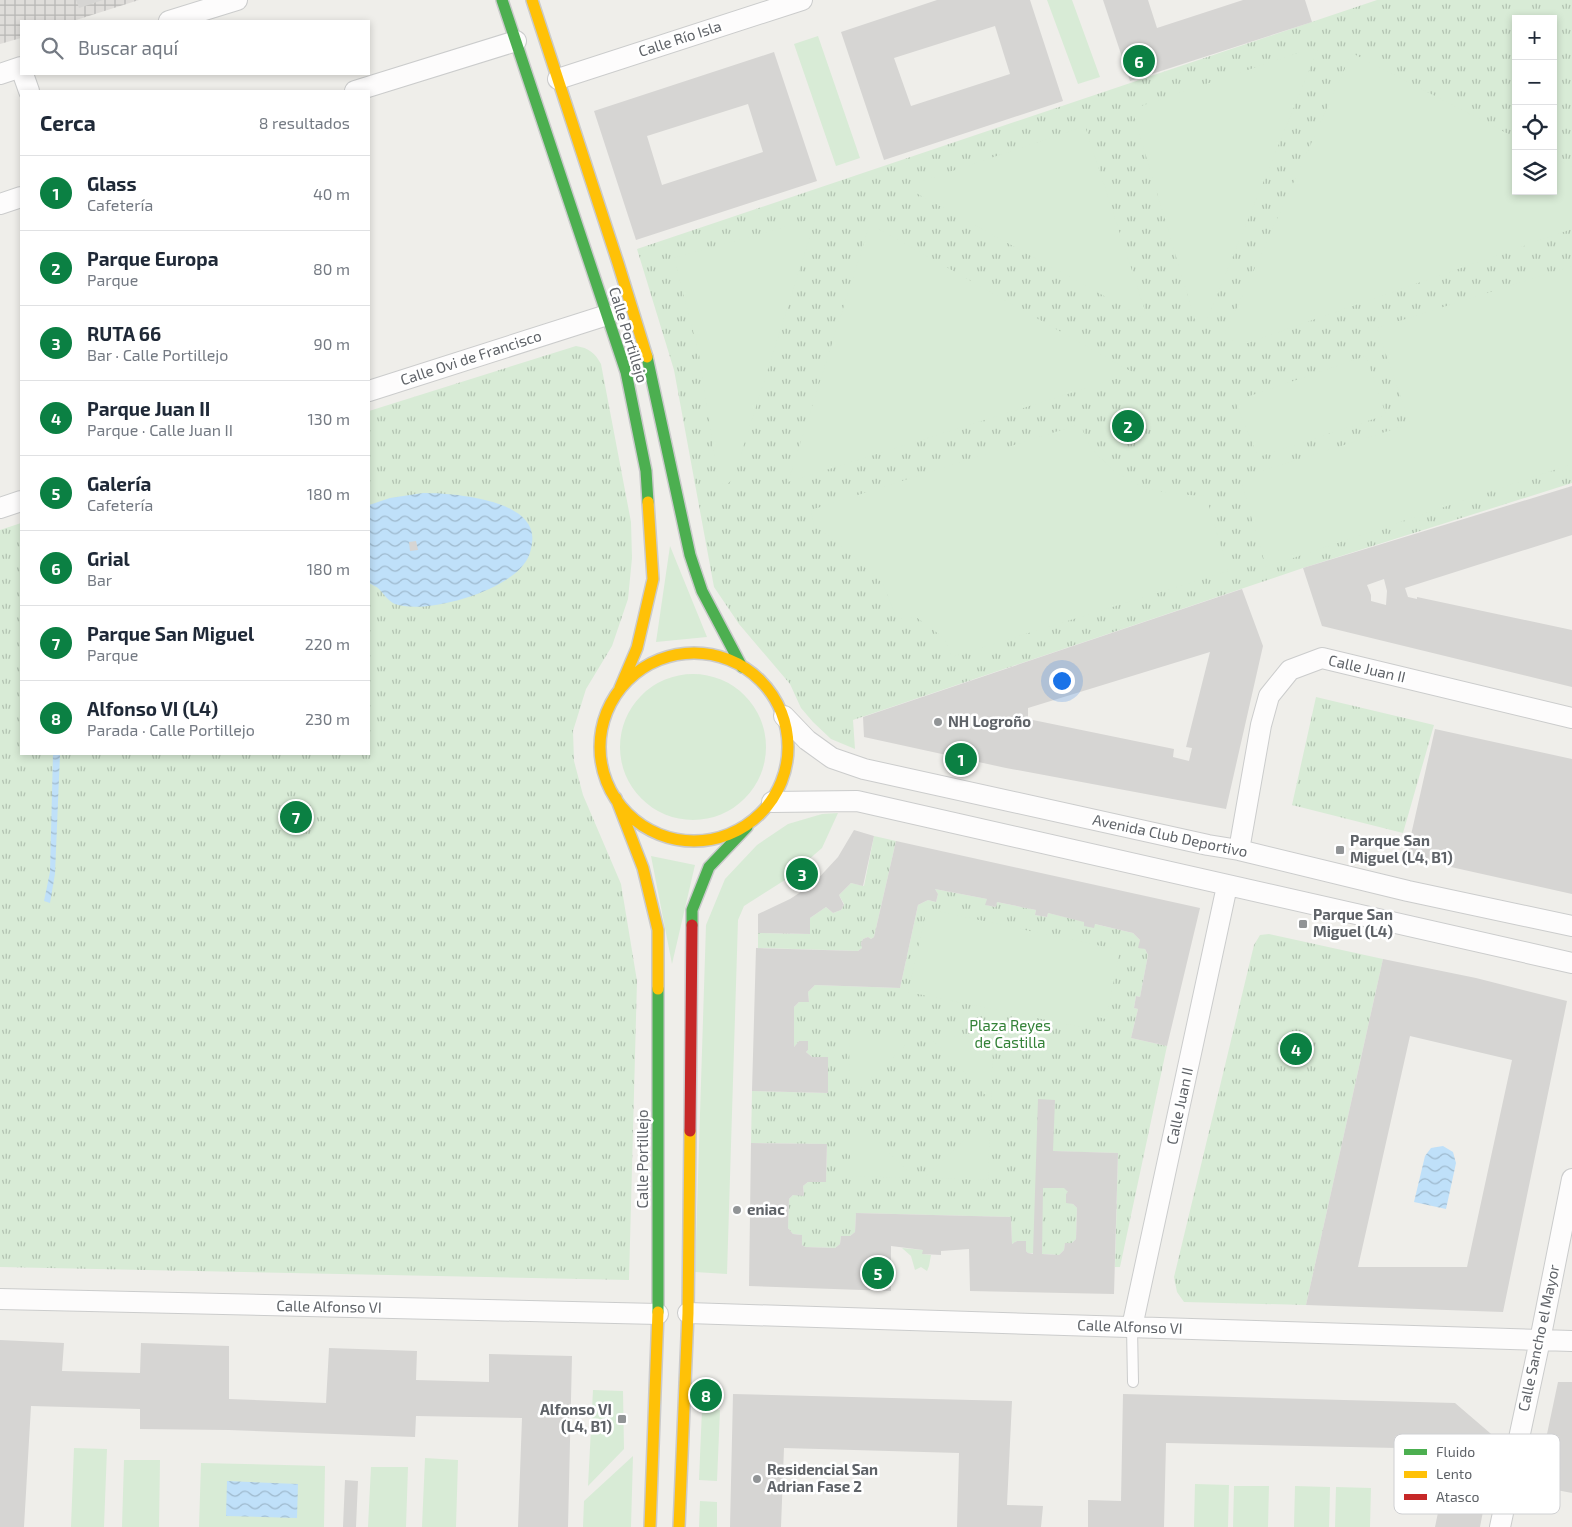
<!DOCTYPE html>
<html lang="es">
<meta charset="utf-8">
<style>
body{margin:0;font-family:"Exo 2",sans-serif;background:#f6f6f7;color:#1f2937}
.controls{position:absolute;right:15px;top:15px;display:grid;overflow:hidden;border-radius:0px;box-shadow:0 2px 8px #0003}
.controls button{width:45px;height:45px;display:grid;place-items:center;padding:0;border:0;border-bottom:1px solid #e0e1e3;background:#fff;color:#1f2937;font:25px sans-serif}
.you{position:absolute;left:1061px;top:680px;width:18px;height:18px;margin:-12px;border:4px solid #fff;border-radius:50%;background:#1a73e8;box-shadow:0 0 0 8px #1a73e833}
.badge{display:grid;place-items:center;width:32px;height:32px;border-radius:50%;background:#0b8043;color:#fff;font-size:16px;font-weight:700}
.pin{position:absolute;translate:-50% -50%;border:2px solid #fff;box-shadow:0 1px 5px #0006}
.list{margin:0;padding:0;list-style:none}
h2{display:flex;justify-content:space-between;align-items:center;height:65px;margin:0;padding:0 20px;font-size:21px}
h2 small{font-size:16px;font-weight:400;color:#747a83}
.list li{display:grid;grid-template-columns:32px 1fr auto;gap:15px;align-items:center;box-sizing:border-box;height:75px;padding:0 20px;border-top:1px solid #e0e1e3}
.list b{display:block;font-size:19px;white-space:nowrap}
.list p{margin:0;font-size:16px;white-space:nowrap;color:#747a83}
.list em{font-size:16px;font-style:normal;color:#747a83}
.icon{flex:none;width:28px;height:28px;fill:none;stroke:currentColor;stroke-width:2;stroke-linecap:round;stroke-linejoin:round}
.map{position:relative;flex:none;width:1572px;height:1527px;overflow:hidden}
.search{position:absolute;background:#fff;box-shadow:0 2px 8px #0003;left:20px;top:20px;width:350px;height:55px;display:flex;align-items:center;gap:12px;box-sizing:border-box;padding:0 18px;border-radius:0px;color:#747a83;font-size:19px}
.panel{position:absolute;background:#fff;box-shadow:0 2px 8px #0003;left:20px;top:90px;width:350px;height:665px;border-radius:0px}
.map>svg:first-child{display:block}
</style>
<div class="map">
<svg width="1572" height="1527" viewBox="0 0 1572 1527">
<defs>
<pattern id="industrial-grid" width="8" height="8" patternUnits="userSpaceOnUse" patternTransform="scale(1.25)"><rect width="8" height="8" fill="#dfddda"/><path d="M0 4h8M4 0v8" fill="none" stroke="#b8b7b5"/></pattern>
<pattern id="grass-tufts" width="24" height="20" patternUnits="userSpaceOnUse" patternTransform="scale(1.25)"><rect width="24" height="20" fill="#d8ebd6"/><path d="M3 7l-1-3M5 7V3M7 7l1-3M15 17l-1-3M17 17v-4M19 17l1-3" fill="none" stroke="#b2c2b1"/></pattern>
<pattern id="water-waves" width="16" height="10" patternUnits="userSpaceOnUse" patternTransform="scale(1.25)"><rect width="16" height="10" fill="#bfe0f9"/><path d="M0 5q4-4 8 0t8 0" fill="none" stroke="#9eb9cd"/></pattern>
</defs>
<rect width="100%" height="100%" fill="#efeeea"/>
<path fill="url(#industrial-grid)" d="M 0,0 L 139,0 L 73,21 L 21,21 L 21,38 L 0,44 Z"/>
<path fill="url(#grass-tufts)" fill-rule="evenodd" d="M 1377,0 L 1572,0 L 1572,483 L 1303,568 L 853,720 L 855,749 L 831,739 L 813,722 L 801,708 L 790,684 L 739,624 L 714,587 L 674,370 L 637,249 ZM 1516,19 L 1553,19 L 1553,191 L 1516,191 Z
M 576,346 C 589,348 595,353 601,364 L 631,522 L 632,558 L 628,599 L 612,646 L 586,689 L 573,731 L 574,761 L 583,795 L 621,884 L 637,981 L 629,1280 L 0,1267 L 0,530 L 21,523 L 21,754 L 369,754 L 369,411 Z
M 1316,697 L 1434,725 L 1403,833 L 1292,805 Z
M 874,836 L 896,841 L 874,937 L 871,939 L 868,937 L 863,939 L 861,943 L 862,948 L 858,951 L 758,948 L 758,933 L 810,934 L 810,918 L 826,907 L 833,913 L 841,910 L 844,904 L 839,895 L 851,883 L 864,886 Z
M 935,889 L 987,899 L 986,905 L 996,907 L 997,902 L 1036,910 L 1035,915 L 1047,917 L 1048,913 L 1133,933 L 1140,940 L 1139,947 L 1145,949 L 1148,955 L 1140,997 L 1136,996 L 1134,1008 L 1138,1009 L 1131,1038 L 1167,1046 L 1120,1267 L 1115,1267 L 1118,1153 L 1044,1151 L 1068,1192 L 1066,1195 L 1066,1202 L 1073,1204 L 1077,1208 L 1076,1239 L 1072,1243 L 1065,1243 L 1064,1250 L 1059,1255 L 1028,1253 L 1026,1251 L 1026,1241 L 1017,1241 L 1012,1244 L 1011,1217 L 856,1213 L 855,1232 L 850,1236 L 841,1236 L 840,1244 L 835,1248 L 805,1247 L 802,1245 L 802,1235 L 793,1234 L 788,1228 L 789,1199 L 793,1195 L 804,1195 L 803,1186 L 808,1182 L 826,1182 L 827,1144 L 751,1143 L 752,1091 L 828,1093 L 828,1057 L 812,1057 L 806,1052 L 808,1050 L 808,1041 L 799,1041 L 794,1047 L 794,1007 L 799,1002 L 809,1002 L 808,992 L 815,985 L 900,988 L 918,905 L 928,900 L 936,902 L 938,894 Z
M 1269,934 L 1383,959 L 1306,1305 L 1184,1302 L 1177,1292 L 1174,1277 L 1254,945 L 1260,935 Z"/>
<path fill="#d8ebd6" d="M 1047,0 L 1072,0 L 1100,77 L 1078,84 Z
M 818,36 L 860,158 L 836,166 L 794,44 Z
M 1319,46 L 1206,322 L 1195,320 L 1132,109 Z
M 1352,53 L 1516,138 L 1516,191 L 1553,191 L 1553,157 L 1572,167 L 1572,229 L 1239,346 L 1225,334 Z
M 1085,126 L 1148,320 L 905,187 Z
M 816,218 L 733,479 L 725,486 L 718,479 L 699,354 L 674,258 Z
M 870,224 L 1134,373 L 788,482 Z
M 1572,266 L 1572,464 L 1266,567 L 1240,478 L 1410,424 L 1377,328 Z
M 1366,356 L 1386,415 L 1258,457 L 1235,401 Z
M 1080,424 C 1084,432 1087,444 1094,451 C 1125,488 1160,494 1206,496 L 1228,571 L 952,657 L 944,638 L 916,617 L 897,619 L 883,584 L 847,550 L 814,525 L 811,510 Z
M 670,546 L 707,637 L 656,642 Z
M620 747a73 73 0 1 1 146 0a73 73 0 1 1-146 0Z
M 838,813 L 822,848 L 785,880 L 744,906 L 738,920 L 727,1274 L 695,1272 L 706,925 L 725,879 L 757,845 L 788,824 L 822,814 Z
M 651,856 L 695,865 L 672,964 Z
M 927,909 L 1120,950 L 1106,1019 L 1094,1016 L 1091,1029 L 908,992 Z
M 849,1036 L 915,1036 L 850,1099 Z
M 929,1036 L 993,1037 L 991,1101 Z
M 850,1112 L 914,1178 L 850,1176 Z
M 990,1116 L 988,1180 L 924,1178 Z
M 902,1248 L 923,1250 L 923,1254 L 931,1255 L 929,1266 L 927,1271 L 921,1267 L 915,1270 L 911,1256 Z
M 593,1390 L 623,1391 L 624,1449 L 588,1486 Z
M 702,1409 L 720,1410 L 717,1481 L 699,1480 Z
M 74,1448 L 107,1449 L 104,1527 L 71,1527 Z
M 633,1456 L 631,1527 L 583,1527 L 584,1501 Z
M 425,1458 L 458,1460 L 456,1527 L 422,1527 Z
M 124,1460 L 160,1460 L 159,1527 L 122,1527 Z
M 201,1463 L 325,1466 L 324,1527 L 199,1527 Z
M 371,1467 L 408,1467 L 406,1527 L 368,1527 Z
M 1195,1484 L 1229,1485 L 1228,1527 L 1194,1527 Z
M 1234,1486 L 1269,1486 L 1268,1527 L 1233,1527 Z
M 1295,1486 L 1330,1487 L 1329,1527 L 1294,1527 Z
M 1336,1487 L 1371,1488 L 1370,1527 L 1335,1527 Z
M 700,1501 L 717,1502 L 717,1527 L 699,1527 Z"/>
<path fill="url(#water-waves)" d="M 423,493 C 452,493 539,499 532,543 C 531,551 529,558 524,564 C 505,591 427,615 395,604 C 388,601 384,594 379,589 C 376,586 372,585 369,583 L 369,505 L 390,498 Z
M 53,754 L 60,754 L 55,874 L 50,903 L 44,901 L 50,872 Z
M 1443,1146 L 1453,1152 L 1456,1163 L 1446,1209 L 1414,1202 L 1425,1156 L 1431,1148 Z
M 227,1481 L 298,1484 L 297,1518 L 226,1516 Z"/>
<path fill="#d6d5d3" fill-rule="evenodd" d="M 76,0 L 103,0 L 79,8 Z
M 937,0 L 1030,0 L 1063,101 L 884,160 L 841,32 ZM 995,26 L 1010,74 L 911,106 L 894,58 Z
M 1103,0 L 1148,0 L 1157,28 L 1243,0 L 1305,0 L 1312,22 L 1130,81 Z
M 774,52 L 817,181 L 636,240 L 594,111 ZM 748,104 L 763,152 L 662,185 L 647,136 Z
M 1572,486 L 1572,535 L 1405,588 L 1408,597 L 1417,599 L 1417,597 L 1572,630 L 1572,687 L 1322,626 L 1303,568 ZM 1384,579 L 1387,591 L 1386,605 L 1371,601 L 1371,595 L 1367,585 Z
M 416,541 L 418,550 L 410,551 L 409,542 Z
M 1242,589 L 1263,646 L 1226,809 L 1006,768 L 864,737 L 863,717 ZM 1210,652 L 1186,747 L 1192,748 L 1189,761 L 1173,757 L 1174,749 L 1028,719 L 1028,708 Z
M 1435,729 L 1572,759 L 1572,894 L 1406,857 Z
M 854,830 L 874,836 L 863,886 L 851,883 L 839,895 L 844,905 L 841,910 L 833,913 L 826,907 L 810,918 L 810,934 L 758,933 L 758,914 L 790,899 L 813,884 L 838,857 Z
M 896,841 L 1200,908 L 1167,1046 L 1131,1038 L 1138,1009 L 1134,1008 L 1136,996 L 1140,997 L 1148,955 L 1145,949 L 1138,948 L 1140,940 L 1133,933 L 1095,924 L 1094,928 L 1084,926 L 1084,922 L 1048,913 L 1047,917 L 1035,915 L 1036,910 L 997,902 L 996,907 L 985,905 L 987,899 L 935,889 L 938,894 L 936,902 L 928,900 L 918,905 L 900,988 L 815,985 L 808,992 L 809,1002 L 799,1002 L 794,1007 L 794,1047 L 799,1041 L 808,1041 L 808,1050 L 806,1052 L 812,1057 L 828,1057 L 828,1093 L 752,1091 L 756,948 L 858,951 L 862,948 L 861,943 L 863,939 L 868,937 L 871,939 L 874,937 Z
M 1383,959 L 1476,978 L 1567,1001 L 1503,1312 L 1306,1305 ZM 1410,1036 L 1512,1060 L 1467,1267 L 1358,1267 Z
M 1038,1099 L 1055,1100 L 1053,1151 L 1118,1153 L 1114,1294 L 970,1291 L 969,1249 L 941,1251 L 941,1255 L 922,1254 L 923,1250 L 891,1246 L 891,1291 L 749,1286 L 751,1143 L 827,1144 L 826,1182 L 808,1182 L 803,1186 L 804,1196 L 793,1195 L 789,1199 L 788,1228 L 793,1234 L 802,1235 L 802,1245 L 805,1247 L 835,1248 L 840,1244 L 841,1236 L 850,1236 L 855,1232 L 856,1213 L 1011,1217 L 1012,1244 L 1017,1241 L 1026,1241 L 1026,1251 L 1028,1253 L 1033,1254 ZM 1043,1188 L 1064,1188 L 1068,1192 L 1066,1194 L 1066,1203 L 1073,1204 L 1077,1208 L 1076,1239 L 1072,1243 L 1065,1243 L 1064,1250 L 1059,1255 L 1042,1254 Z
M 0,1340 L 64,1343 L 62,1371 L 140,1373 L 141,1343 L 229,1346 L 229,1399 L 326,1403 L 329,1348 L 417,1351 L 416,1380 L 489,1382 L 489,1354 L 572,1356 L 568,1527 L 518,1527 L 522,1418 L 416,1416 L 415,1437 L 229,1430 L 140,1429 L 140,1409 L 31,1406 L 24,1527 L 0,1527 Z
M 1558,1382 L 1572,1382 L 1572,1493 L 1536,1486 Z
M 733,1394 L 1012,1401 L 1007,1505 L 1043,1506 L 1041,1527 L 957,1527 L 959,1453 L 784,1448 L 781,1527 L 730,1527 Z
M 1123,1394 L 1455,1403 L 1497,1439 L 1480,1527 L 1435,1527 L 1450,1455 L 1443,1449 L 1166,1443 L 1164,1527 L 1088,1527 L 1088,1500 L 1121,1501 Z
M 345,1480 L 358,1481 L 356,1527 L 343,1527 Z"/>
<g fill="none" stroke-linecap="round" stroke-linejoin="round">
<defs>
<path id="lane" d="M 1132,1327 L 1133,1382"/>
<path id="street" d="M 169,21 L 237,0
M 0,74 L 21,67
M 23,74 L 29,91
M 558,79 L 802,0
M 355,91 L 516,41
M 0,204 L 21,197
M 369,391 L 607,315
M 0,508 L 21,501
M 784,716 L 807,740 L 832,758 L 864,769 L 1208,845 L 1239,850 L 1408,891 L 1572,926
M 772,802 L 857,801 L 1572,963
M 1239,850 L 1261,725 L 1269,696 L 1290,670 L 1322,658 L 1572,718
M 0,1299 L 658,1314
M 688,1313 L 1572,1341
M 1132,1327 L 1227,886
M 1500,1527 L 1540,1340 L 1572,1179"/>
<path id="fast" d="M 502,0 L 626,372 L 646,471 L 648,502
M 647,357 L 690,555 L 702,591 L 742,667
M 692,925 L 692,910 L 709,867 L 747,827
M 658,989 L 658,1312"/>
<path id="slow" d="M 532,0 L 618,263 L 647,357
M600 747a94 94 0 1 1 188 0a94 94 0 1 1-188 0Z
M 620,688 L 637,648 L 653,579 L 648,502
M 616,798 L 643,868 L 658,930 L 658,989
M 650,1527 L 658,1312
M 679,1527 L 688,1313 L 690,1131"/>
<path id="jam" d="M 690,1131 L 692,925"/>
</defs>
<use href="#lane" stroke="#cbcccc" stroke-width="12"/>
<use href="#street" stroke="#cbcccc" stroke-width="22"/>
<use href="#fast" stroke="#cacacb" stroke-width="14"/>
<use href="#slow" stroke="#cacacb" stroke-width="14"/>
<use href="#jam" stroke="#cacacb" stroke-width="14"/>
<use href="#lane" stroke="#fdfcfc" stroke-width="10"/>
<use href="#street" stroke="#fdfcfc" stroke-width="20"/>
<use href="#fast" stroke="#4caf50" stroke-width="11"/>
<use href="#slow" stroke="#ffc107" stroke-width="11"/>
<use href="#jam" stroke="#c62828" stroke-width="11"/>
</g>
<g fill="#919496" stroke="#fff" stroke-width="2">
<circle cx="938" cy="722" r="5"/>
<rect x="1335" y="845" width="10" height="10" rx="2.5"/>
<rect x="1298" y="919" width="10" height="10" rx="2.5"/>
<circle cx="737" cy="1210" r="5"/>
<rect x="617" y="1414" width="10" height="10" rx="2.5"/>
<circle cx="757" cy="1479" r="5"/>
</g>
<g text-anchor="middle" stroke-width="5" stroke-linejoin="round" paint-order="stroke">
<g font-size="15" fill="#5f6368" stroke="#fff">
<text transform="translate(680 39) rotate(-18)" y="5">Calle Río Isla</text>
<text transform="translate(628 335) rotate(73)" y="5">Calle Portillejo</text>
<text transform="translate(471 358) rotate(-18)" y="5">Calle Ovi de Francisco</text>
<text transform="translate(1367 669) rotate(13)" y="5">Calle Juan II</text>
<text transform="translate(1170 836) rotate(12)" y="5">Avenida Club Deportivo</text>
<text transform="translate(1180 1106) rotate(-78)" y="5">Calle Juan II</text>
<text transform="translate(643 1159) rotate(-90)" y="5">Calle Portillejo</text>
<text transform="translate(329 1307) rotate(1)" y="5">Calle Alfonso VI</text>
<text transform="translate(1130 1327) rotate(2)" y="5">Calle Alfonso VI</text>
<text transform="translate(1539 1338) rotate(-78)" y="5">Calle Sancho el Mayor</text>
</g>
<g font-size="15" font-weight="bold" fill="#5f6368" stroke="#fff" text-anchor="start">
<text x="948" y="727">NH Logroño</text>
<text x="1350" y="846">Parque San<tspan x="1350" dy="17">Miguel (L4, B1)</tspan></text>
<text x="1313" y="920">Parque San<tspan x="1313" dy="17">Miguel (L4)</tspan></text>
<text x="747" y="1215">eniac</text>
<text x="612" y="1415" text-anchor="end">Alfonso VI<tspan x="612" dy="17">(L4, B1)</tspan></text>
<text x="767" y="1475">Residencial San<tspan x="767" dy="17">Adrian Fase 2</tspan></text>
</g>
<g font-size="15" fill="#348238" stroke="#fff">
<text x="1010" y="1031">Plaza Reyes<tspan x="1010" dy="17">de Castilla</tspan></text>
</g>
</g>
<rect x="1394" y="1434" width="166" height="80" rx="8" fill="#fff" stroke="#cfd0d2" stroke-width="1"/>
<rect x="1404" y="1449" width="23" height="6" fill="#4caf50"/>
<rect x="1404" y="1471" width="23" height="7" fill="#ffc107"/>
<rect x="1404" y="1494" width="23" height="6" fill="#c62828"/>
<g font-size="14" fill="#5f6368">
<text x="1436" y="1457">Fluido</text>
<text x="1436" y="1479">Lento</text>
<text x="1436" y="1502">Atasco</text>
</g>
</svg>
<div class="controls">
<button>+</button>
<button>−</button>
<button><svg class="icon" aria-label="locate" viewBox="0 0 24 24"><circle cx="12" cy="12" r="6"/><path d="M12 2v4M12 18v4M2 12h4M18 12h4"/></svg></button>
<button><svg class="icon" aria-label="layers" viewBox="0 0 24 24"><path d="M12 4l9 5-9 5-9-5zM3 14l9 5 9-5"/></svg></button>
</div>
<div class="you"></div>
<div class="pin badge" style="left:961px;top:759px">1</div>
<div class="pin badge" style="left:1128px;top:426px">2</div>
<div class="pin badge" style="left:802px;top:874px">3</div>
<div class="pin badge" style="left:1296px;top:1049px">4</div>
<div class="pin badge" style="left:878px;top:1273px">5</div>
<div class="pin badge" style="left:1139px;top:61px">6</div>
<div class="pin badge" style="left:296px;top:817px">7</div>
<div class="pin badge" style="left:706px;top:1395px">8</div>
<div class="search"><svg class="icon" aria-label="search" viewBox="0 0 24 24"><circle cx="10" cy="10" r="6"/><path d="M15 15l6 6"/></svg>Buscar aquí</div>
<section class="panel">
<h2>Cerca<small>8 resultados</small></h2>
<ul class="list">
<li><span class="badge">1</span><div><b>Glass</b><p>Cafetería</p></div><em>40 m</em></li>
<li><span class="badge">2</span><div><b>Parque Europa</b><p>Parque</p></div><em>80 m</em></li>
<li><span class="badge">3</span><div><b>RUTA 66</b><p>Bar · Calle Portillejo</p></div><em>90 m</em></li>
<li><span class="badge">4</span><div><b>Parque Juan II</b><p>Parque · Calle Juan II</p></div><em>130 m</em></li>
<li><span class="badge">5</span><div><b>Galería</b><p>Cafetería</p></div><em>180 m</em></li>
<li><span class="badge">6</span><div><b>Grial</b><p>Bar</p></div><em>180 m</em></li>
<li><span class="badge">7</span><div><b>Parque San Miguel</b><p>Parque</p></div><em>220 m</em></li>
<li><span class="badge">8</span><div><b>Alfonso VI (L4)</b><p>Parada · Calle Portillejo</p></div><em>230 m</em></li>
</ul>
</section>
</div>
